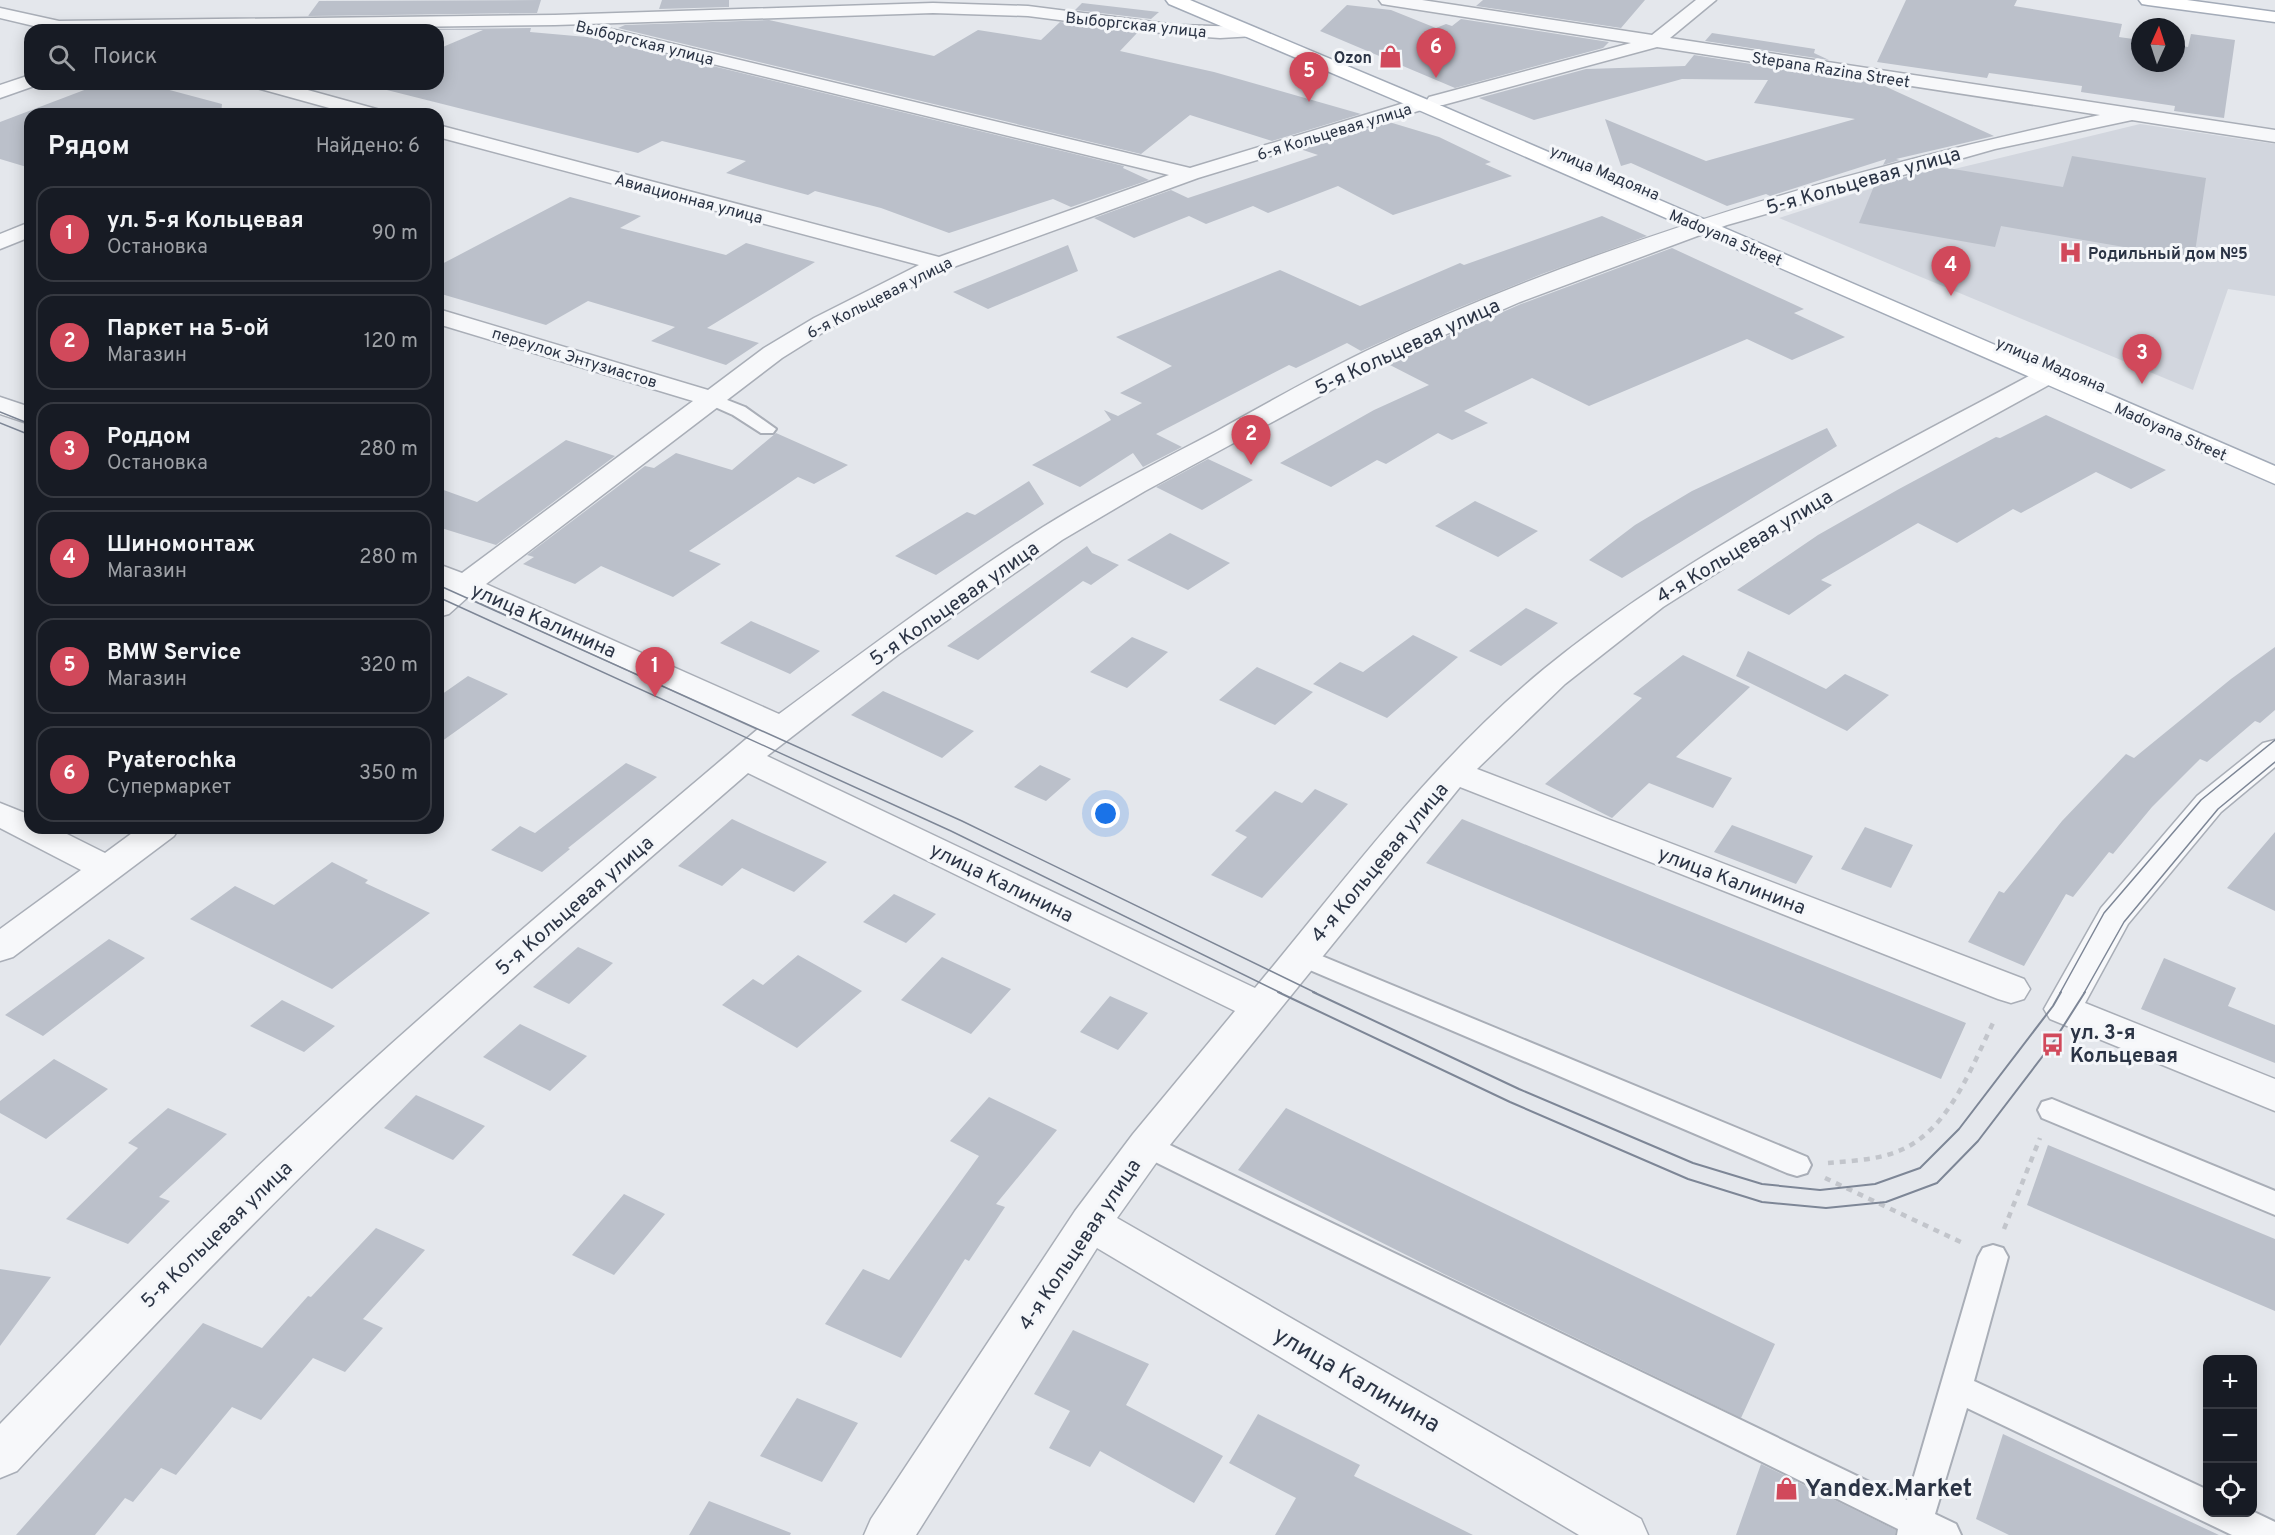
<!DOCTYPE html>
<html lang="ru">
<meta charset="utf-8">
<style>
body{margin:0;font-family:Overpass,sans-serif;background:#20242c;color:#f1f3f6}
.controls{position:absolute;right:18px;bottom:18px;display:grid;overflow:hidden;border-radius:12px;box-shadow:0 3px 15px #0003}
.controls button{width:54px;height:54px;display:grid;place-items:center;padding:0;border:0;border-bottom:2px solid #363941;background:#171b24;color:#f1f3f6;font:30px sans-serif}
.compass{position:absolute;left:2131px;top:18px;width:54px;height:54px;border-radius:50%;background:#171b24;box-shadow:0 3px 15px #0003;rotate:3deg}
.you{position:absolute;left:1106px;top:814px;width:21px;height:21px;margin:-15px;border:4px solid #fff;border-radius:50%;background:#1a73e8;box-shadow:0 0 0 9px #1a73e833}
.badge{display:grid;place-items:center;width:39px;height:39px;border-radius:50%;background:#d1495b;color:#fff;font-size:20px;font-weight:700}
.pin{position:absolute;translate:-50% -50px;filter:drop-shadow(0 2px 3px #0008)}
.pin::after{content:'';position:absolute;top:32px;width:21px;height:18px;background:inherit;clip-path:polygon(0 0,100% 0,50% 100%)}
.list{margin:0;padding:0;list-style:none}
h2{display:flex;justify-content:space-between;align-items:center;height:78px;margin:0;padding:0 24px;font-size:26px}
h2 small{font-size:20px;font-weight:400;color:#9ea1a6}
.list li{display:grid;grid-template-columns:39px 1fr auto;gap:18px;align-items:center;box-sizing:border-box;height:96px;margin:0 12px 12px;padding:0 12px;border:2px solid #363941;border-radius:18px}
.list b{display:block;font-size:22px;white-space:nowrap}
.list p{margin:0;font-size:20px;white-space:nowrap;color:#9ea1a6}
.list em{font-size:20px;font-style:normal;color:#9ea1a6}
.icon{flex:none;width:33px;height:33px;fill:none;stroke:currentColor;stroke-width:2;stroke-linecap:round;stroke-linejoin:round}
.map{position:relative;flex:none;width:2275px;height:1535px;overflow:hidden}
.search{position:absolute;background:#171b24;box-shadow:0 3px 15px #0003;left:24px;top:24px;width:420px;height:66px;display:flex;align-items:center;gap:15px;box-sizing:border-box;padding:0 21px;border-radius:18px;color:#9ea1a6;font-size:22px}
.panel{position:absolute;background:#171b24;box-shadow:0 3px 15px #0003;left:24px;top:108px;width:420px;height:726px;border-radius:18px}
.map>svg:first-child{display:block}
</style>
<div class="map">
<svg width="2275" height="1535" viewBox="0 0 2275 1535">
<rect width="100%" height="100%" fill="#e4e7ec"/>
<path fill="#d2d6de" d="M 2140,124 L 2275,144 L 2275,296 L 2228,289 L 2193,390 L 1779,218 L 1859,192 Z"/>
<path fill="#bbc0ca" d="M 541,0 L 537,13 L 308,16 L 319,1 Z
M 662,0 L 729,0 L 729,7 L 659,9 Z
M 1483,0 L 1645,0 L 1621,28 L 1476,6 Z
M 1906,0 L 2017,0 L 2014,6 L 2122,24 L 2119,37 L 2140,40 L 2140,63 L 2176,63 L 2176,45 L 2188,47 L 2191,34 L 2235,40 L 2224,118 L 2174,111 L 2175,106 L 2081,92 L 2082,86 L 1989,73 L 1987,78 L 1877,62 Z
M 1082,3 L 1159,12 L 1151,19 L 1075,10 Z
M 1347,5 L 1391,10 L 1436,28 L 1446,24 L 1452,26 L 1461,19 L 1609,42 L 1603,48 L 1455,88 L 1320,31 Z
M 769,20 L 934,56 L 978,30 L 1041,40 L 1060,22 L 1138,32 L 1120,51 L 1214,72 L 1361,114 L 1272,141 L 1190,115 L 1141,154 L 618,28 L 625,25 Z
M 531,28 L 530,32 L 598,38 L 1124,166 L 1123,168 L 1149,180 L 1071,207 L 1053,199 L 949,233 L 881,208 L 815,191 L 808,195 L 726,173 L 746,161 L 662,141 L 638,153 L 363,84 L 438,84 L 438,49 L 483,30 L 344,30 Z
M 1712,33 L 1815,49 L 1814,53 L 1829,60 L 1705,41 Z
M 1694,55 L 1880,84 L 1994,136 L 1896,159 L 1900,160 L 1883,165 L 1886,159 L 1770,196 L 1766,194 L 1727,206 L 1631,163 L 1621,166 L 1605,119 L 1706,161 L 1855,119 L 1754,103 L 1768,80 L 1682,79 L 1534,120 L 1479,98 L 1586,69 L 1685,66 Z
M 100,84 L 147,84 L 222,104 L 221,114 L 30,114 L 30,168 L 0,159 L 0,122 Z
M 1389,122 L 1439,137 L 1491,162 L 1485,164 L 1512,176 L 1393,215 L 1338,186 L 1268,213 L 1253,206 L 1206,224 L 1189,216 L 1134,238 L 1094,218 L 1171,190 L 1188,198 L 1318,155 L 1300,149 Z
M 2072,156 L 2206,178 L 2194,259 L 2001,226 L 1995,247 L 1859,223 L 1874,186 L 1941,167 L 2063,187 Z
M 570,197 L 641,216 L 620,228 L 726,255 L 746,243 L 815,262 L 707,328 L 759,343 L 726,365 L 651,341 L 675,327 L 588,301 L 546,325 L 438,293 L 438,266 Z
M 1602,216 L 1647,236 L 1542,274 L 1453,310 L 1361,351 L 1347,343 L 1296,368 L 1289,365 L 1156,434 L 1182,447 L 1143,467 L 1133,453 L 1080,487 L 1032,465 L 1111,420 L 1104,410 L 1118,416 L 1142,403 L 1120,393 L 1172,366 L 1116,337 L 1280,270 L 1360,306 L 1460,263 L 1464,265 Z
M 1068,245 L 1078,271 L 988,309 L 953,292 Z
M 1672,248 L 1804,309 L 1794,313 L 1845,337 L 1792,360 L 1747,339 L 1589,406 L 1532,378 L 1464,411 L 1488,423 L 1452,440 L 1438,433 L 1386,464 L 1377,460 L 1331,487 L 1280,463 L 1374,410 L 1429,385 L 1386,363 L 1521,304 Z
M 2046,415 L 2166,470 L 2131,489 L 2096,472 L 2021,513 L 2013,509 L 1957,543 L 1918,523 L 1821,580 L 1832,585 L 1789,615 L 1737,590 L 1818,535 L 1899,489 L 1996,437 L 2000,438 Z
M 1827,428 L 1837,446 L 1622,578 L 1589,560 L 1635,525 L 1692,491 Z
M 776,433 L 848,465 L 814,484 L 798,477 L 689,551 L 721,564 L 673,597 L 601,566 L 575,584 L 523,564 L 534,557 L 527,555 L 645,466 L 654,468 L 676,453 L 732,470 Z
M 566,440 L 615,456 L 496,545 L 438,527 L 438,488 L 477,502 Z
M 1208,459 L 1253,480 L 1202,510 L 1156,487 Z
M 1029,481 L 1044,504 L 936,575 L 895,556 L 967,512 L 975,515 Z
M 1475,501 L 1538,531 L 1498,557 L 1435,526 Z
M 1170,533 L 1230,563 L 1188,590 L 1127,560 Z
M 1087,546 L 1092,553 L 1119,565 L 1091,585 L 1083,581 L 978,660 L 947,646 Z
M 1526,608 L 1558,623 L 1501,666 L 1469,651 Z
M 751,621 L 820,651 L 790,674 L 720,643 Z
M 1413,635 L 1458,657 L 1387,718 L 1313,684 L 1340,662 L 1363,672 Z
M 1132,637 L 1168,652 L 1127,688 L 1090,672 Z
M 2275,647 L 2275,710 L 2260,723 L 2255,721 L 2207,762 L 2200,759 L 2152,807 L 2113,854 L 2109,852 L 2073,897 L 2066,894 L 2024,966 L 1968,942 L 1999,891 L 2004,893 L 2062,821 L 2126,754 L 2134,758 L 2231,679 Z
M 1748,651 L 1826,689 L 1845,674 L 1889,695 L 1847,731 L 1736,676 Z
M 1683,655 L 1750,687 L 1676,757 L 1732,778 L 1713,808 L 1649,783 L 1612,818 L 1545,784 L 1642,698 L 1633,694 Z
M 1257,667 L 1313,692 L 1275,725 L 1219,700 Z
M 468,676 L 508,694 L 438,744 L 438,697 Z
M 883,691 L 974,731 L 942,758 L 851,715 Z
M 626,763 L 657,777 L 568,848 L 570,849 L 542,872 L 491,850 L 520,826 L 535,833 Z
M 1040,765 L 1071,779 L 1046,801 L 1014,787 Z
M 1315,789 L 1348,804 L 1262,898 L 1211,875 L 1247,837 L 1235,831 L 1275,791 L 1302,803 Z
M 732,819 L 762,833 L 827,862 L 794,892 L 742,868 L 722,886 L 678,866 Z
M 1462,819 L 1966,1023 L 1941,1079 L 1426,863 Z
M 1732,825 L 1813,856 L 1796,884 L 1714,852 Z
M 1865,827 L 1913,845 L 1891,888 L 1841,869 Z
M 2275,832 L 2275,911 L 2227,888 Z
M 332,862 L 368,880 L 365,883 L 430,913 L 332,989 L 190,919 L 235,886 L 274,905 Z
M 894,894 L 936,914 L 906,943 L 863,922 Z
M 109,939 L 145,958 L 43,1036 L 5,1015 Z
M 578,947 L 613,963 L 569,1004 L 533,987 Z
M 798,955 L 862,991 L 797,1048 L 722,1005 L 753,979 L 763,985 Z
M 942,957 L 1011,989 L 971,1034 L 901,1000 Z
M 2164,958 L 2236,988 L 2228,1006 L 2275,1025 L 2275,1063 L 2141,1009 Z
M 1110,996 L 1148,1013 L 1118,1050 L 1080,1032 Z
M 282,1000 L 335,1026 L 304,1052 L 250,1026 Z
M 520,1024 L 587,1056 L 550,1091 L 483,1057 Z
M 54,1059 L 108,1089 L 46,1139 L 0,1113 L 0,1101 Z
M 416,1095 L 485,1126 L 453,1160 L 384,1128 Z
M 989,1097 L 1057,1130 L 996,1204 L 1005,1207 L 969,1261 L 965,1259 L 901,1358 L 825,1324 L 863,1269 L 889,1280 L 979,1156 L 950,1141 Z
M 168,1108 L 227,1134 L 159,1197 L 170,1201 L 128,1244 L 66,1219 L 138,1148 L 128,1143 Z
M 1286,1108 L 1775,1344 L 1741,1418 L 1444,1274 L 1238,1170 Z
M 2048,1145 L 2275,1239 L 2275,1311 L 2027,1205 Z
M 624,1194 L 665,1214 L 614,1275 L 572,1255 Z
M 376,1228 L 425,1250 L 363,1319 L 383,1328 L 345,1372 L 313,1358 L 261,1420 L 232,1407 L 176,1475 L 161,1468 L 133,1502 L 125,1498 L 95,1535 L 16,1535 L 203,1323 L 262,1348 L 308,1296 L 311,1297 Z
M 0,1269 L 51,1277 L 0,1346 Z
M 1073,1330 L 1149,1364 L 1126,1405 L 1223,1456 L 1194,1503 L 1100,1451 L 1090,1467 L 1049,1448 L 1070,1411 L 1034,1394 Z
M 797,1398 L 858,1423 L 822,1482 L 760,1456 Z
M 1258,1414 L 1360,1465 L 1354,1476 L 1473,1535 L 1275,1535 L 1296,1498 L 1229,1463 Z
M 2003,1434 L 2219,1535 L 2009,1535 L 1976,1519 Z
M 1761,1464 L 1896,1530 L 1895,1535 L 1736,1535 Z
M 709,1501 L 791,1533 L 790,1535 L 689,1535 Z"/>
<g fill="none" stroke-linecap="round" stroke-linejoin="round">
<defs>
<path id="service" d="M 712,394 L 745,407 L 776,429 L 773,433 L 761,433 L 733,415 L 706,403 L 703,399 L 706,395 Z
M 1300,947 L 1807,1157 L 1811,1165 L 1807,1173 L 1797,1176 L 1787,1173 L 1291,962 L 1287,956 L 1291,950 Z
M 2052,1099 L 2275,1191 L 2275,1215 L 2042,1118 L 2038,1110 L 2042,1102 Z
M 1147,1134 L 1907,1500 L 1978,1257 L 1983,1248 L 1993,1245 L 2003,1248 L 2008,1257 L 1974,1381 L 2208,1490 L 2208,1512 L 2252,1511 L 2275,1522 L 2275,1535 L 2232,1535 L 1967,1408 L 1935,1514 L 1956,1524 L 1961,1535 L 1897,1535 L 1898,1529 L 1137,1153 L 1133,1145 L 1137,1137 Z"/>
<path id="minor" d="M 1379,0 L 1422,0 L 1652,35 L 1696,0 L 1716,0 L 1670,38 L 2275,130 L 2275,142 L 2132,120 L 1995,149 L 1727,225 L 1520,302 L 1383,362 L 1145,491 L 1062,540 L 899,654 L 767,756 L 1255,988 C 1346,879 1433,760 1544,669 C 1694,547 1869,462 2038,371 L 2047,368 L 2056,371 L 2060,376 L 2056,381 L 1781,532 L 1663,607 L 1565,684 L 1477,769 L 2024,979 L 2030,989 L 2024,999 L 2011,1003 L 1998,999 L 1460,787 L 1161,1156 L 1117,1218 L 1641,1519 L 1648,1535 L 1579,1535 L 1097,1248 L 916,1535 L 864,1535 L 871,1519 L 1075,1211 L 1133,1134 L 1235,1011 L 748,773 C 610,893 470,1012 339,1139 C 228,1247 122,1358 17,1471 L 0,1478 L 0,1424 C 102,1319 205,1214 313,1115 C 457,982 608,856 758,729 L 468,597 L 449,614 L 438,617 L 438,592 L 444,587 L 438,584 L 438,564 L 462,573 L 693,401 L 438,324 L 438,309 L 708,390 L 764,348 L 814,318 L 919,265 L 438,137 L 438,125 L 939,257 L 1169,175 L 594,35 L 588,34 L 585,30 L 588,26 L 594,25 L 1190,168 L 1414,100 L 1427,100 L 1429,97 L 1631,43 L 1388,5 L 1382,4 ZM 1657,47 L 2100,115 C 1851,168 1597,242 1366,351 C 1316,375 1266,404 1217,431 C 1158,462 1099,492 1043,527 C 953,584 865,651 779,714 L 486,584 L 782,358 L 830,328 L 948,269 L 1198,178 L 1428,108 L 1430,105 L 1443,105 Z
M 933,3 L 1028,6 L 1177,25 L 1249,27 L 1255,28 L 1258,32 L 1255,36 L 1220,38 L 1177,35 L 1028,16 L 933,13 L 555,25 L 171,30 L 51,30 L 0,18 L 0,8 L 59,21 L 555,15 Z
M 30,75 L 30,84 L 37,85 L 0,98 L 0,85 Z
M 254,84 L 286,84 L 380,110 L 383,114 L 351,114 L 257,88 Z
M 30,222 L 30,237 L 0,249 L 0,234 Z
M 0,397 L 30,407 L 30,424 L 0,414 Z
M 2275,740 L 2275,767 L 2221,812 L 2128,924 L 2085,1003 L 2275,1079 L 2275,1111 L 2050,1019 L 2044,1009 L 2101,908 L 2197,796 L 2263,743 Z
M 0,803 L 30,815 L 30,828 L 55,828 L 105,853 L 139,828 L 179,828 L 174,836 L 13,957 L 0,961 L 0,929 L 81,870 L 0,828 Z"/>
<path id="primary" d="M 1166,0 L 1190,0 L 1428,100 L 2275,466 L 2275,484 L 1414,108 L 1169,4 Z
M 2139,0 L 2187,0 L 2275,12 L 2275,22 L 2148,5 L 2142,4 Z"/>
</defs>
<use href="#service" stroke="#a9aeb7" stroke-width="4"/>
<use href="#minor" stroke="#a9aeb7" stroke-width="3"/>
<use href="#primary" stroke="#a3abb8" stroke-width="3"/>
<path stroke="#c2c5cb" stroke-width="4.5" stroke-dasharray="6 6" stroke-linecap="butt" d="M 1828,1163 C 1850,1161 1875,1160 1896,1152 C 1949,1133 1972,1065 1995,1019
M 1825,1178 L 1965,1244
M 2004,1229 L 2040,1138"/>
<use href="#service" fill="#f7f8fa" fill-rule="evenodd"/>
<use href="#minor" fill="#f7f8fa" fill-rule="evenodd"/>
<use href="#primary" fill="#fff" fill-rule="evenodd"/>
<path stroke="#7d8696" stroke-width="1.5" d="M 0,412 L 30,424
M 0,423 L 30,435
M 438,585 L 962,821 L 1316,993
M 438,597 L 951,831 L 1281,993
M 2060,993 L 2104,913 L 2201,800 L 2275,740
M 2084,993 L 2124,922 L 2218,809 L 2275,762"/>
<path stroke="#7d8696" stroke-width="2" d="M 1278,992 L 1510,1102 L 1688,1179 L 1762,1202 L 1826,1208 L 1886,1202 L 1937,1183 L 1978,1141 L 2052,1044 L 2085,992
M 1313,992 L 1519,1089 L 1693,1163 L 1762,1184 L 1820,1190 L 1875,1184 L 1920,1168 L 1959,1129 L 2053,1006 L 2061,992"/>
</g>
<defs>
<symbol id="shop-bare" viewBox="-9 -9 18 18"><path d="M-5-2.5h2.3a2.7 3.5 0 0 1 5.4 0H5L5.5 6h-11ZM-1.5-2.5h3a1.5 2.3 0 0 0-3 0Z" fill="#d1495b" stroke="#f4f6f9" stroke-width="2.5" paint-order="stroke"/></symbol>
<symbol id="hospital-bare" viewBox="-9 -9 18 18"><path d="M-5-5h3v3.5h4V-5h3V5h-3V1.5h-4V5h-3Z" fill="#d1495b" stroke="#f4f6f9" stroke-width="2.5" paint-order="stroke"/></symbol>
<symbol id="bus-bare" viewBox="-9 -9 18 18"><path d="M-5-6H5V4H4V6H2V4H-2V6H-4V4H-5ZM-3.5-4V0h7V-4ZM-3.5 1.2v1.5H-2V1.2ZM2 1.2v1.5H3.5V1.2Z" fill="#d1495b" stroke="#f4f6f9" stroke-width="2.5" paint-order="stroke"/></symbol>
</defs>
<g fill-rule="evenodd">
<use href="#shop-bare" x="1374" y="40" width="33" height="33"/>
<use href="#hospital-bare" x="2054" y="236" width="33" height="33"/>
<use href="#bus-bare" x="2036" y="1028" width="33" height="33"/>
<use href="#shop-bare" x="1770" y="1472" width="33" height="33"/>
</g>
<g text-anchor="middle" stroke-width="6" stroke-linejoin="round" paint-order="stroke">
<g font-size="16" fill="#2b3445" stroke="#f4f6f9">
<text transform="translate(1136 24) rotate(6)" y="6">Выборгская улица</text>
<text transform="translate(645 42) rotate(14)" y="6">Выборгская улица</text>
<text transform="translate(1831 69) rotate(9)" y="6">Stepana Razina Street</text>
<text transform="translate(1334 131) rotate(-17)" y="6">6-я Кольцевая улица</text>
<text transform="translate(1605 172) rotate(23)" y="6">улица Мадояна</text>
<text transform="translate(689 198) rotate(15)" y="6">Авиационная улица</text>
<text transform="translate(1726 237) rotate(23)" y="6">Madoyana Street</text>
<text transform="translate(879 297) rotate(-27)" y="6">6-я Кольцевая улица</text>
<text transform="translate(575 357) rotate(17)" y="6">переулок Энтузиастов</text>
<text transform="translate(2051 364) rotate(23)" y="6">улица Мадояна</text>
<text transform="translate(2171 431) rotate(24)" y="6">Madoyana Street</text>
</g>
<g font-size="16" font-weight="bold" fill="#2b3445" stroke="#f4f6f9" text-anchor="end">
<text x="1372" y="63">Ozon</text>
<text x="2088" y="259" text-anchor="start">Родильный дом №5</text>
</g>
<g font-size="20" fill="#2b3445" stroke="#f4f6f9">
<text transform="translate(1863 180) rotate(-16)" y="7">5-я Кольцевая улица</text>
<text transform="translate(1407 346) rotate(-25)" y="7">5-я Кольцевая улица</text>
<text transform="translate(1744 546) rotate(-31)" y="7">4-я Кольцевая улица</text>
<text transform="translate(954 603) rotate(-35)" y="7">5-я Кольцевая улица</text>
<text transform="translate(544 620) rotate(24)" y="7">улица Калинина</text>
<text transform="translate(1379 862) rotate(-50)" y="7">4-я Кольцевая улица</text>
<text transform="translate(1732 880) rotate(21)" y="7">улица Калинина</text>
<text transform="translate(1002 882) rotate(26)" y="7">улица Калинина</text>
<text transform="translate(574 905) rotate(-41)" y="7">5-я Кольцевая улица</text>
<text transform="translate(216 1234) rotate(-44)" y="7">5-я Кольцевая улица</text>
<text transform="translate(1079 1244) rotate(-56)" y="7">4-я Кольцевая улица</text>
</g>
<g font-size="20" font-weight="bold" fill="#2b3445" stroke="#f4f6f9" text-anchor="start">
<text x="2070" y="1039">ул. 3-я<tspan x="2070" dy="23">Кольцевая</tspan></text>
</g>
<g font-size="24" fill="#2b3445" stroke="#f4f6f9">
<text transform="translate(1357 1379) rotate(30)" y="8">улица Калинина</text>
</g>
<g font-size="24" font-weight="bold" fill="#2b3445" stroke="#f4f6f9" text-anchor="start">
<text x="1805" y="1496">Yandex.Market</text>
</g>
</g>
</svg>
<div class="controls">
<button>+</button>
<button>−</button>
<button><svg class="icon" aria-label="locate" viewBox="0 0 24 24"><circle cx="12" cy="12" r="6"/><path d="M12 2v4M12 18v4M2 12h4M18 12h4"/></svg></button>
</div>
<svg class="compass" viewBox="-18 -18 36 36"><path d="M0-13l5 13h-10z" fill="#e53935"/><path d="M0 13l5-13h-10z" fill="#9ea1a6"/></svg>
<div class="you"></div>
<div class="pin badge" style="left:655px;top:697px">1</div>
<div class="pin badge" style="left:1251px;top:465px">2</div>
<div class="pin badge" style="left:2142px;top:384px">3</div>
<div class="pin badge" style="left:1951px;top:296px">4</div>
<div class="pin badge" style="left:1309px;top:102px">5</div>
<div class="pin badge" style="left:1436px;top:78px">6</div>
<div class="search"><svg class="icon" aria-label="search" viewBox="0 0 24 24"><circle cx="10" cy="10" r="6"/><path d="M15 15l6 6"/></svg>Поиск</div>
<section class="panel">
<h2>Рядом<small>Найдено: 6</small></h2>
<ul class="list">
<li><span class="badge">1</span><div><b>ул. 5-я Кольцевая</b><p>Остановка</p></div><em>90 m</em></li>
<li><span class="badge">2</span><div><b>Паркет на 5-ой</b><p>Магазин</p></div><em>120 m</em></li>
<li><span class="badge">3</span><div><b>Роддом</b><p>Остановка</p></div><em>280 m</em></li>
<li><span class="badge">4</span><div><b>Шиномонтаж</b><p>Магазин</p></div><em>280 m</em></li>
<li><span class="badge">5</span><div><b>BMW Service</b><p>Магазин</p></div><em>320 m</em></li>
<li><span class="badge">6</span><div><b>Pyaterochka</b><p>Супермаркет</p></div><em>350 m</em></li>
</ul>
</section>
</div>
